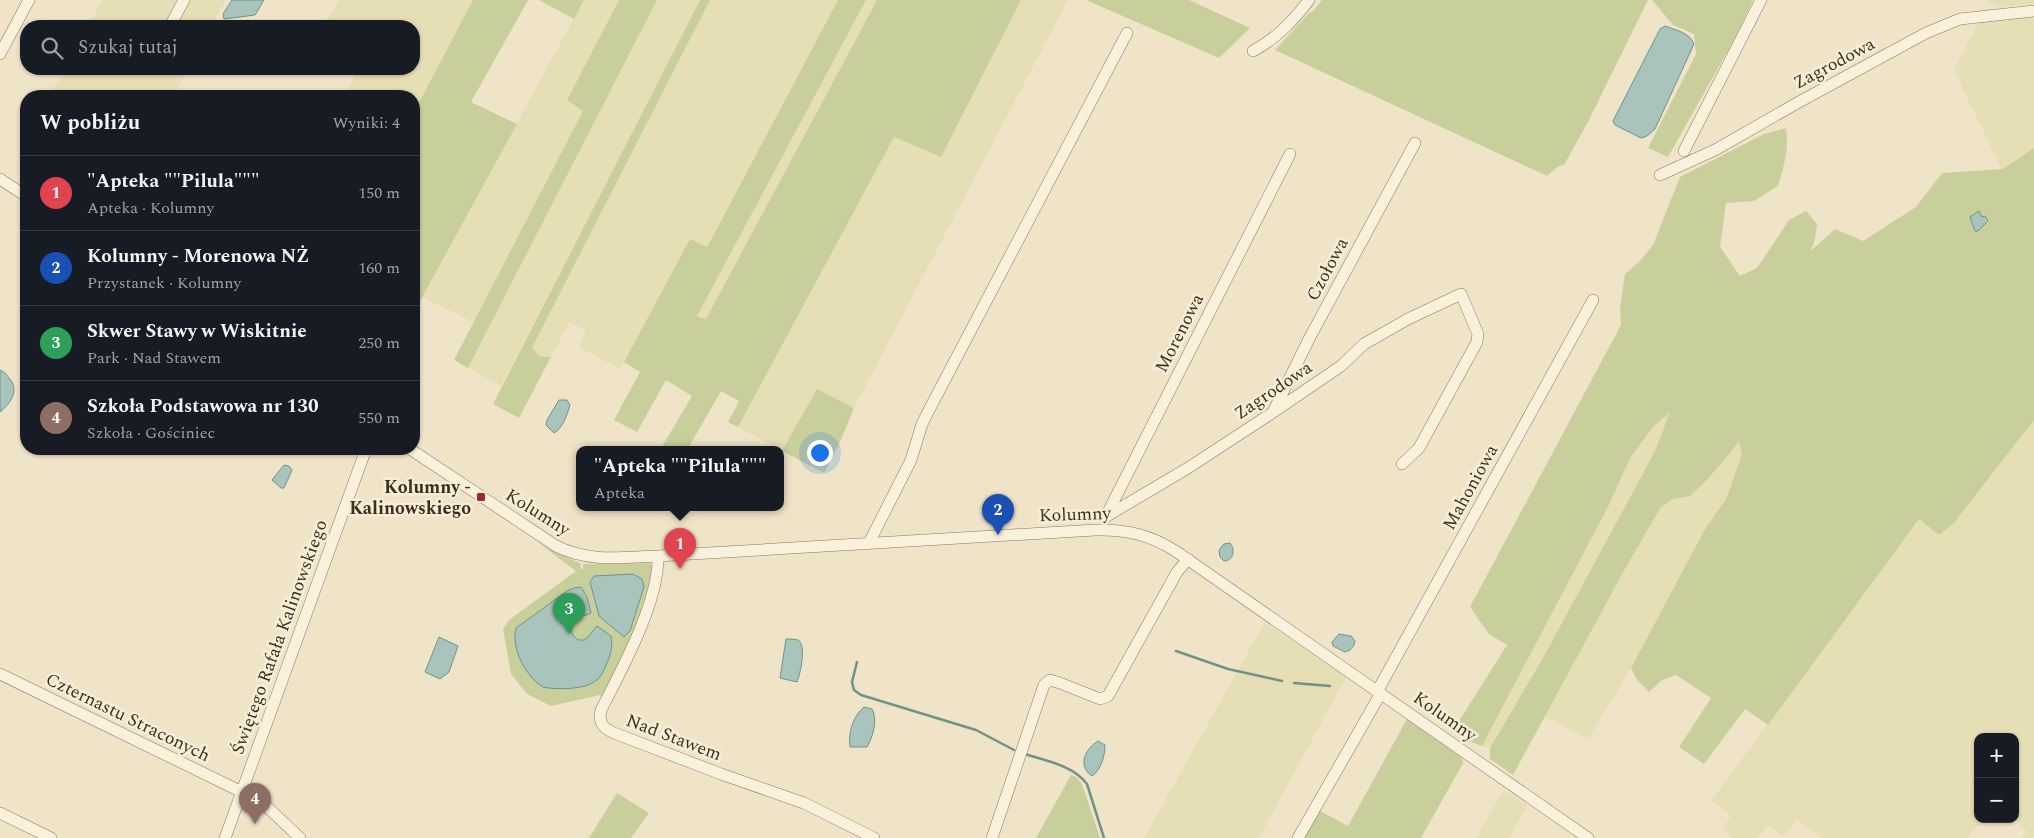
<!DOCTYPE html>
<html lang="pl">
<meta charset="utf-8">
<style>
body{margin:0;font-family:Spectral,serif;background:#20242c;color:#f1f3f6}
.controls{position:absolute;right:15px;bottom:15px;display:grid;overflow:hidden;border-radius:10px;box-shadow:0 1px 4px #0004}
.controls button{width:45px;height:45px;display:grid;place-items:center;padding:0;border:0;border-bottom:1px solid #363941;background:#171b24;color:#f1f3f6;font:25px sans-serif}
.you{position:absolute;left:819px;top:452px;width:18px;height:18px;margin:-12px;border:4px solid #fff;border-radius:50%;background:#1a73e8;box-shadow:0 0 0 8px #1a73e833}
.badge{display:grid;place-items:center;width:32px;height:32px;border-radius:50%;background:#8c9099;color:#fff;font-size:16px;font-weight:700}
.pin{position:absolute;translate:-50% -41px;filter:drop-shadow(0 1px 2px #0008)}
.pin::after{content:'';position:absolute;top:26px;width:18px;height:15px;background:inherit;clip-path:polygon(0 0,100% 0,50% 100%)}
.popup{position:absolute;left:576px;top:446px;width:208px;height:65px;box-sizing:border-box;display:grid;place-content:center;border-radius:10px;background:#171b24;filter:drop-shadow(0 1px 4px #0005);font-size:16px;white-space:nowrap;color:#9ea1a6}
.popup b{font-size:19px;color:#f1f3f6}
.popup::after{content:'';position:absolute;left:50%;top:100%;margin-left:-10px;border:10px solid transparent;border-top-color:#171b24}
.list{margin:0;padding:0;list-style:none}
h2{display:flex;justify-content:space-between;align-items:center;height:65px;margin:0;padding:0 20px;font-size:21px}
h2 small{font-size:16px;font-weight:400;color:#9ea1a6}
.list li{display:grid;grid-template-columns:32px 1fr auto;gap:15px;align-items:center;box-sizing:border-box;height:75px;padding:0 20px;border-top:1px solid #363941}
.list b{display:block;font-size:19px;white-space:nowrap}
.list p{margin:0;font-size:16px;white-space:nowrap;color:#9ea1a6}
.list em{font-size:16px;font-style:normal;color:#9ea1a6}
.icon{flex:none;width:28px;height:28px;fill:none;stroke:currentColor;stroke-width:2;stroke-linecap:round;stroke-linejoin:round}
.map{position:relative;flex:none;width:2034px;height:838px;overflow:hidden}
.search{position:absolute;background:#171b24;box-shadow:0 1px 4px #0004;left:20px;top:20px;width:400px;height:55px;display:flex;align-items:center;gap:12px;box-sizing:border-box;padding:0 18px;border-radius:20px;color:#9ea1a6;font-size:19px}
.panel{position:absolute;background:#171b24;box-shadow:0 1px 4px #0004;left:20px;top:90px;width:400px;height:365px;border-radius:20px}
.map>svg:first-child{display:block}
</style>
<div class="map">
<svg width="2034" height="838" viewBox="0 0 2034 838">
<rect width="100%" height="100%" fill="#f0e4c8"/>
<path fill="#e6deb5" d="M 102,0 L 226,0 L 211,26 L 89,26 Z
M 339,0 L 473,0 L 414,112 L 414,96 L 344,96 L 358,69 L 414,69 L 414,26 L 325,26 L 324,25 Z
M 584,0 L 619,0 L 567,100 L 583,111 L 474,322 L 422,297 Z
M 657,0 L 700,0 L 501,386 L 468,368 Z
M 710,0 L 838,0 L 706,247 L 690,239 L 620,369 L 578,347 L 586,330 L 569,322 L 551,357 L 539,356 L 532,349 Z
M 866,0 L 877,0 L 706,319 L 697,315 Z
M 1021,0 L 1068,0 L 854,408 L 817,389 L 782,451 L 738,427 L 894,137 L 941,157 Z
M 1986,0 L 2034,0 L 2034,4 L 1998,7 Z
M 2034,13 L 2034,186 L 2018,204 L 1954,70 L 1980,20 Z
M 65,69 L 188,69 L 173,96 L 142,96 L 136,93 L 134,96 L 63,96 L 53,90 Z
M 1671,411 L 1654,453 L 1543,658 L 1490,748 L 1482,746 L 1608,507 L 1630,458 L 1654,426 Z
M 2034,420 L 2034,838 L 2021,838 L 2027,832 L 2015,819 L 2015,737 L 1978,737 L 1978,819 L 1985,819 L 1966,838 L 1822,838 L 1797,819 L 1783,837 L 1768,825 L 1757,838 L 1733,838 L 1722,828 L 1731,816 L 1711,801 L 1919,519 L 1939,535 L 1954,523 Z
M 1739,441 L 1742,454 L 1726,499 L 1705,529 L 1631,668 L 1588,739 L 1545,716 L 1626,567 L 1661,507 L 1673,499 L 1690,496 L 1707,480 Z
M 1265,622 L 1346,677 L 1259,838 L 1144,838 Z
M 1503,791 L 1528,805 L 1509,838 L 1476,838 Z"/>
<path fill="#c9cf9b" d="M 473,0 L 528,0 L 471,102 L 517,124 L 414,312 L 414,112 Z
M 539,0 L 584,0 L 574,19 Z
M 619,0 L 657,0 L 468,368 L 454,360 L 583,111 L 567,100 Z
M 700,0 L 710,0 L 532,348 L 539,356 L 551,357 L 519,418 L 493,404 Z
M 838,0 L 866,0 L 697,316 L 706,319 L 877,0 L 1021,0 L 941,157 L 894,137 L 738,427 L 728,422 L 739,401 L 721,391 L 687,450 L 660,450 L 692,396 L 666,380 L 637,432 L 614,420 L 640,372 L 624,362 L 690,239 L 707,247 Z
M 1086,0 L 1189,0 L 1250,28 L 1219,58 Z
M 1322,0 L 1648,0 L 1589,120 L 1564,165 L 1559,166 L 1547,176 L 1275,50 L 1309,13 L 1313,11 Z
M 1652,0 L 1753,0 L 1735,38 L 1668,157 L 1648,148 L 1696,54 L 1694,34 L 1673,25 Z
M 1786,128 C 1789,149 1784,166 1778,186 L 1754,201 L 1726,203 L 1720,247 L 1740,276 L 1757,268 L 1789,220 L 1806,211 L 1817,224 L 1815,239 L 1811,251 L 1835,229 L 1863,241 L 1916,207 L 1942,173 L 2003,169 L 2034,148 L 2034,420 L 1954,523 L 1939,535 L 1919,519 L 1768,725 L 1745,709 L 1704,764 L 1679,747 L 1711,698 L 1676,675 L 1662,680 L 1649,692 L 1637,680 L 1631,668 L 1705,529 L 1726,499 L 1742,454 L 1739,442 L 1707,480 L 1690,496 L 1673,499 L 1661,507 L 1626,567 L 1513,775 L 1490,759 L 1490,748 L 1543,658 L 1654,453 L 1670,412 L 1654,426 L 1630,458 L 1608,507 L 1482,746 L 1468,741 L 1455,732 L 1459,721 L 1507,645 L 1489,634 L 1470,607 L 1621,325 L 1620,309 L 1625,274 L 1639,262 L 1653,245 L 1680,177 L 1764,134 Z
M 817,389 L 854,408 L 840,442 L 824,473 L 782,451 Z
M 537,542 L 554,552 L 580,563 L 581,569 L 583,569 L 583,564 L 650,563 L 655,570 L 637,632 L 602,697 L 600,695 L 551,706 L 527,694 L 511,674 L 503,629 L 509,620 L 576,571 Z
M 1407,719 L 1462,758 L 1463,763 L 1421,838 L 1303,838 L 1320,811 L 1348,826 Z
M 1071,775 L 1076,777 L 1082,784 L 1100,838 L 1036,838 Z
M 617,793 L 649,813 L 631,838 L 589,838 Z"/>
<path fill="#a9c4bc" stroke="#6f938a" d="M 232,0 L 264,0 L 255,15 L 224,19 L 223,14 Z
M 1665,26 C 1676,30 1690,33 1694,44 L 1655,129 L 1647,136 L 1641,138 L 1615,125 L 1613,121 L 1660,29 Z
M 1979,211 L 1982,217 L 1985,216 L 1988,221 L 1978,231 L 1975,231 L 1970,217 Z
M 0,370 C 5,372 6,374 9,378 C 20,390 11,403 0,412 Z
M 559,400 L 567,400 L 570,405 C 567,415 563,428 554,433 L 546,425 L 547,420 Z
M 284,465 L 289,466 L 292,470 L 284,488 L 281,488 L 272,480 Z
M 1230,543 C 1236,550 1233,561 1224,561 L 1220,557 L 1219,550 L 1224,544 Z
M 633,574 L 642,579 L 644,587 L 630,631 L 624,637 L 599,616 L 590,582 L 594,576 Z
M 581,587 L 587,597 L 591,613 C 583,617 568,617 571,630 C 572,635 575,638 579,640 L 585,640 L 597,626 L 611,636 C 613,646 611,654 607,663 C 604,669 602,676 597,680 C 585,690 557,690 543,687 C 525,676 511,648 516,628 L 567,591 L 574,588 Z
M 1339,634 L 1351,636 L 1355,641 L 1354,645 L 1350,650 L 1345,652 L 1333,646 L 1332,642 Z
M 439,637 L 458,646 L 449,672 L 440,679 L 425,672 Z
M 786,639 C 789,639 795,639 798,640 C 807,645 800,675 797,682 L 780,678 Z
M 864,707 L 872,709 C 878,719 873,737 867,747 L 850,747 C 848,733 853,716 864,707 Z
M 1098,741 L 1105,745 C 1105,756 1101,770 1092,776 C 1077,766 1085,749 1098,741 Z"/>
<g fill="none" stroke-linecap="round" stroke-linejoin="round">
<path stroke="#6f938a" stroke-width="2.5" d="M 1176,651 L 1228,669 L 1282,681
M 857,662 L 852,682 L 854,690 L 861,695 L 976,730 L 1014,750
M 1294,683 L 1330,686
M 1025,754 C 1046,761 1073,765 1087,784 L 1104,838"/>
<defs>
<path id="minor" d="M 170,26 L 184,0
M 1253,51 C 1277,38 1293,21 1309,0
M 0,54 L 29,0
M 1684,151 L 1761,0
M 1660,175 L 1715,150 L 1799,102 L 1926,33 L 1960,19 L 2034,11
M 0,179 L 26,196
M 1274,410 L 1309,339 L 1415,143
M 410,449 L 556,546 C 591,563 621,557 658,556 L 1095,530 C 1126,529 1151,535 1177,552 L 1588,838
M 1105,517 L 1188,468 L 1272,413 L 1341,366 L 1364,344 L 1408,319 L 1461,294 L 1478,334 L 1477,342 L 1419,448 L 1402,464
M 1105,518 L 1290,154
M 869,543 L 911,460 L 922,424 L 929,410 L 1127,33
M 658,556 C 659,602 622,669 601,710 C 598,723 603,728 614,733 L 721,774 L 804,803 L 874,838
M 0,674 L 242,792
M 1378,690 L 1593,300
M 244,785 L 300,838
M 0,813 L 51,838
M 225,838 L 366,449
M 992,838 L 1044,685 L 1050,680 L 1060,683 L 1100,699 L 1108,696 L 1177,572 L 1188,559
M 1298,838 L 1381,693"/>
</defs>
<use href="#minor" stroke="#8d765c" stroke-width="12"/>
<use href="#minor" stroke="#faf1dc" stroke-width="11"/>
</g>
<rect fill="#9e2a2b" stroke="#f7eed8" stroke-width="2" x="476" y="492" width="10" height="10" rx="2.5"/>
<g text-anchor="middle" stroke-width="5" stroke-linejoin="round" paint-order="stroke">
<g font-size="18" fill="#3d2e20" stroke="#f7eed8">
<text transform="translate(1834 63) rotate(-28)" y="6">Zagrodowa</text>
<text transform="translate(1327 269) rotate(-62)" y="6">Czołowa</text>
<text transform="translate(1179 333) rotate(-63)" y="6">Morenowa</text>
<text transform="translate(1273 390) rotate(-34)" y="6">Zagrodowa</text>
<text transform="translate(1470 487) rotate(-61)" y="6">Mahoniowa</text>
<text transform="translate(538 512) rotate(32)" y="6">Kolumny</text>
<text transform="translate(1075 514) rotate(-2)" y="6">Kolumny</text>
<text transform="translate(279 637) rotate(-70)" y="6">Świętego Rafała Kalinowskiego</text>
<text transform="translate(1445 716) rotate(35)" y="6">Kolumny</text>
<text transform="translate(128 717) rotate(26)" y="6">Czternastu Straconych</text>
<text transform="translate(674 737) rotate(21)" y="6">Nad Stawem</text>
</g>
<g font-size="18" font-weight="bold" fill="#3d2e20" stroke="#f7eed8" text-anchor="end">
<text x="471" y="493">Kolumny -<tspan x="471" dy="21">Kalinowskiego</tspan></text>
</g>
</g>
</svg>
<div class="controls">
<button>+</button>
<button>−</button>
</div>
<div class="you"></div>
<div class="pin badge" style="left:680px;top:569px;background:#e0444e">1</div>
<div class="popup"><b>&quot;Apteka &quot;&quot;Pilula&quot;&quot;&quot;</b>Apteka</div>
<div class="pin badge" style="left:998px;top:535px;background:#1a4fb4">2</div>
<div class="pin badge" style="left:569px;top:634px;background:#2e9e5b">3</div>
<div class="pin badge" style="left:255px;top:824px;background:#8d6e63">4</div>
<div class="search"><svg class="icon" aria-label="search" viewBox="0 0 24 24"><circle cx="10" cy="10" r="6"/><path d="M15 15l6 6"/></svg>Szukaj tutaj</div>
<section class="panel">
<h2>W pobliżu<small>Wyniki: 4</small></h2>
<ul class="list">
<li><span class="badge" style="background:#e0444e">1</span><div><b>&quot;Apteka &quot;&quot;Pilula&quot;&quot;&quot;</b><p>Apteka · Kolumny</p></div><em>150 m</em></li>
<li><span class="badge" style="background:#1a4fb4">2</span><div><b>Kolumny - Morenowa NŻ</b><p>Przystanek · Kolumny</p></div><em>160 m</em></li>
<li><span class="badge" style="background:#2e9e5b">3</span><div><b>Skwer Stawy w Wiskitnie</b><p>Park · Nad Stawem</p></div><em>250 m</em></li>
<li><span class="badge" style="background:#8d6e63">4</span><div><b>Szkoła Podstawowa nr 130</b><p>Szkoła · Gościniec</p></div><em>550 m</em></li>
</ul>
</section>
</div>
